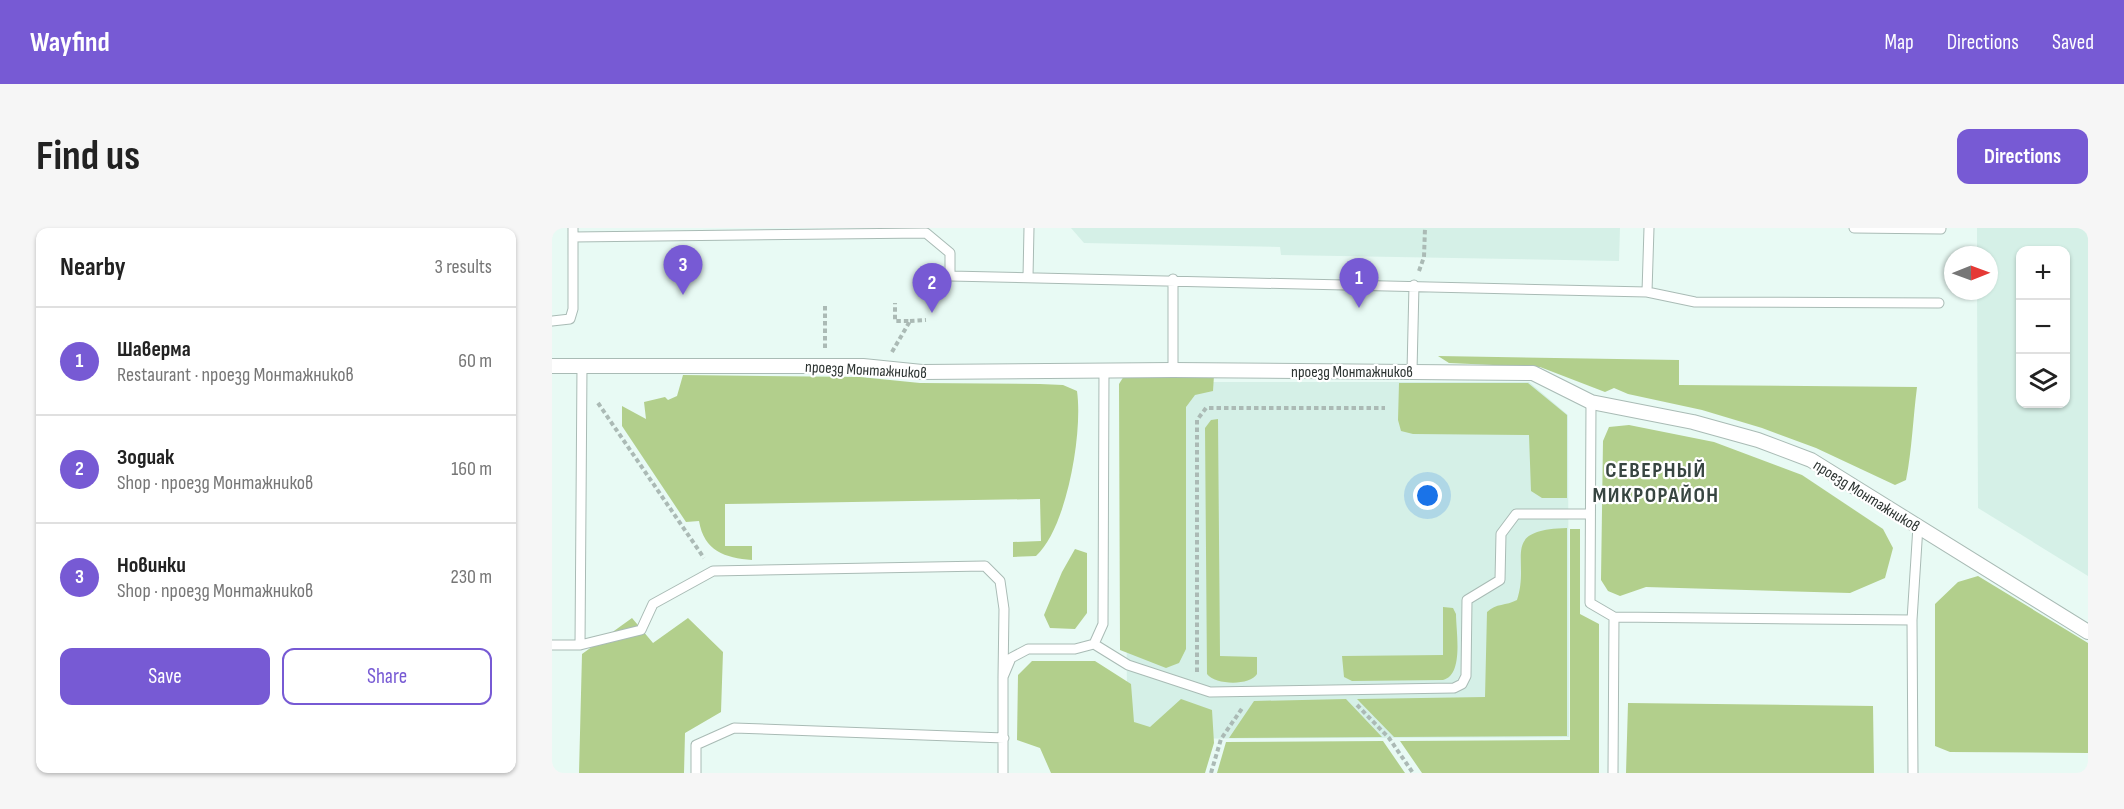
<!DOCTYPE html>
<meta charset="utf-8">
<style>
body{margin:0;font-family:"Sofia Sans Condensed",sans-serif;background:#f6f6f6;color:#222}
.controls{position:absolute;right:18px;top:18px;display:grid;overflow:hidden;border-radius:12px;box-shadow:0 2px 4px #0004}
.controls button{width:54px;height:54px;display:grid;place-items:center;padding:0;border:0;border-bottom:2px solid #e0e0e0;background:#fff;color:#222;font:30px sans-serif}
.compass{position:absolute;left:1392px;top:18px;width:54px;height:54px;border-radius:50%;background:#fff;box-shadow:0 2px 4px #0004;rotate:89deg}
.you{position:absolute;left:876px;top:268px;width:21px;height:21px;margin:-15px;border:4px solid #fff;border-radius:50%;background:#1a73e8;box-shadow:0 0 0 9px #1a73e833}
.badge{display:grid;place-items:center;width:39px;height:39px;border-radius:50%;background:#775ad4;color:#fff;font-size:20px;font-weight:700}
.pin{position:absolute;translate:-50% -50px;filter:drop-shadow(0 2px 3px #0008)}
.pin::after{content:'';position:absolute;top:32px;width:21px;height:18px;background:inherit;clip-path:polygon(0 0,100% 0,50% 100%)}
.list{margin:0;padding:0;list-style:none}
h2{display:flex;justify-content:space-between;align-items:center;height:78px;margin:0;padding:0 24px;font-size:26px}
h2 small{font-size:20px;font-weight:400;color:#767676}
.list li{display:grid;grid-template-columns:39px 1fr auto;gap:18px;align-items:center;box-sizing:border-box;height:108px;padding:0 24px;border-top:2px solid #e0e0e0}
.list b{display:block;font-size:22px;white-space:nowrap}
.list p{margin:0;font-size:20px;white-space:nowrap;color:#767676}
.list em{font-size:20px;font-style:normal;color:#767676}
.actions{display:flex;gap:12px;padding:18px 24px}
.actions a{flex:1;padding:14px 0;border:2px solid #775ad4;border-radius:12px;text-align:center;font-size:21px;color:#775ad4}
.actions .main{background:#775ad4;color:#fff}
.icon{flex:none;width:33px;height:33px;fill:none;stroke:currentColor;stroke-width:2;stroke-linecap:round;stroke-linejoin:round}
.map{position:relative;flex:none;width:1536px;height:545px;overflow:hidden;border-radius:12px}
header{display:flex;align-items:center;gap:36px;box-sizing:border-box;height:84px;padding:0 30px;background:#775ad4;color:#fff}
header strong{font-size:28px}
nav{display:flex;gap:33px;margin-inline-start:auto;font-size:21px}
.intro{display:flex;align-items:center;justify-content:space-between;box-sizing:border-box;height:144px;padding:0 36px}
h1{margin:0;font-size:42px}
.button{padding:15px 27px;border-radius:12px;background:#775ad4;color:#fff;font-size:21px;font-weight:700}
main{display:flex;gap:36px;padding:0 36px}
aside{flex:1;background:#fff;border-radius:12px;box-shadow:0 2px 4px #0004}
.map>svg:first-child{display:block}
</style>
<header>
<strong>Wayfind</strong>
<nav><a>Map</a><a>Directions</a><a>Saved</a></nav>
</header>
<div class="intro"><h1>Find us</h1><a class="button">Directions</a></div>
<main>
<aside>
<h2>Nearby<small>3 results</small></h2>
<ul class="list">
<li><span class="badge">1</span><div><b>Шаверма</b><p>Restaurant · проезд Монтажников</p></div><em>60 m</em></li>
<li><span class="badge">2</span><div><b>Зодиак</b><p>Shop · проезд Монтажников</p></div><em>160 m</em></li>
<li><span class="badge">3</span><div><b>Новинки</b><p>Shop · проезд Монтажников</p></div><em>230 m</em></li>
</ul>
<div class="actions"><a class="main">Save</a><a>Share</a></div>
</aside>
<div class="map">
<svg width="1536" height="545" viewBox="0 0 1536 545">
<rect width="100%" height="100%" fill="#e8faf4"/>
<path fill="#d5f0e7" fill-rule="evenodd" d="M 519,0 L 1068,0 L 1067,33 L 729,27 L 728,19 L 532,15 Z
M 1425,0 L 1536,0 L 1536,348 L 1426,280 L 1425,63 L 1437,63 L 1437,27 L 1425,27 ZM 1514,22 L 1514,176 L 1468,176 L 1468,22 Z
M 574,154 L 977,154 L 1016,187 L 1017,509 L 575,511 Z"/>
<path fill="#b2cf8c" d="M 886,128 L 1127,132 L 1127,157 L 1365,159 C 1361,190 1360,221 1354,252 L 1343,257 L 1264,220 L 1210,200 L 1150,182 L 1076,166 L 1062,160 L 1053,164 L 988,139 L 897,135 Z
M 131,147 L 308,149 L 368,155 L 488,156 L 511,157 L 525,163 C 531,204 515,300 484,328 L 461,329 L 461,314 L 489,313 L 488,271 L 173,276 L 173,318 L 200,318 L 200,332 C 173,330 152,323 147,293 L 134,294 L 70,198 L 70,178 L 94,191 L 92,174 L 113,169 L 116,172 L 125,168 Z
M 662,147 L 661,163 L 643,167 L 634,179 L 634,421 L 627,435 L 614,440 L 568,422 L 567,156 L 572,148 Z
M 847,155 L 976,155 L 1015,187 L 1015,270 L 990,270 L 979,263 L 977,207 L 861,206 L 849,203 L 846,192 Z
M 666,191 L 668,428 L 705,429 L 705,446 C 698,458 663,457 655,446 L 653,200 L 659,192 Z
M 1077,197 L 1162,214 L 1250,247 L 1331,301 L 1341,320 L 1333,350 L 1298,365 L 1094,359 L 1068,368 L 1056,363 L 1049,352 L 1051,213 L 1057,199 Z
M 1015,300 L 1015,508 L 842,509 L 805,471 L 933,469 L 935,384 C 944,375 954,378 965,372 C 979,330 946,302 1015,300 Z
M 1018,301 L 1028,301 L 1028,386 L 1047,396 L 1047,545 L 870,545 L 848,513 L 1018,512 Z
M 523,321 L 535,325 L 535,385 L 523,401 L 498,400 L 492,387 L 510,344 Z
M 1426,348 L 1536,415 L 1536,525 L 1398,524 L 1383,518 L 1383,376 L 1406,354 Z
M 891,379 L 901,380 L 904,386 C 904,404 912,447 891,452 L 800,453 L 792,449 L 790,428 L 891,427 Z
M 80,390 L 101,415 L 136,390 L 171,424 L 169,484 L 133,505 L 132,545 L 27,545 L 30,426 Z
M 480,433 L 543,433 L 579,456 L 582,494 L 598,499 L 629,471 L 660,482 L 662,515 L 653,545 L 499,545 L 488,520 L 465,512 L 466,447 Z
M 794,471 L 830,509 L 677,510 L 702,473 Z
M 1076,475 L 1321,478 L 1322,545 L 1074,545 Z
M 831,513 L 853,545 L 665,545 L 674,514 Z"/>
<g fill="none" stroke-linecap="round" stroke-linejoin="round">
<defs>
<path id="service" d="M 1097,0 L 1095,64 L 1143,74 L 1387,75
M 1302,0 L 1389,1
M 21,9 L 374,5 L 398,25 L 398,48 L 1095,64
M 476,49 L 477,0
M 621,51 L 621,142
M 0,93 L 18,91 L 21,81 L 21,0
M 860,143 L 862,57
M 1039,174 L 1038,375 L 1062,389 L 1061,545
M 1062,389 L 1360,392
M 542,416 L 576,437 L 658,464 L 902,460 L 910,456 L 914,448 L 915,372 L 948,352 L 949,306 L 964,286 L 1038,286
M 0,417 L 28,417 L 89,402 L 101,376 L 161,343 L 433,338 L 448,353 L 452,381 L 451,449
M 28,417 L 30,138
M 144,545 L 144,517 L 182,500 L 452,510
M 451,545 L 451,449 L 459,430 L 476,421 L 523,421 L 542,416 L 551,396 L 552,142
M 1361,545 L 1360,392 L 1366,298"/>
<path id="pedestrian" d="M 0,138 L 311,138 L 370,144 L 621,142 L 981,145 L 1039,174 L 1141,194 L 1206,212 L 1259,232 L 1536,404"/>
</defs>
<use href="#service" stroke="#a9bbb5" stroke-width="11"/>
<use href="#pedestrian" stroke="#a9bbb5" stroke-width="16"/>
<path stroke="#abbab5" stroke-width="4" stroke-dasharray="4.5 3" stroke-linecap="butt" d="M 867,43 L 872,29 L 873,0
M 358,93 L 374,92
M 273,120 L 273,76
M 340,124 L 358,93 L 343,93 L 343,75
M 46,175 L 152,330
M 645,444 L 645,192 L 654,180 L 833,180
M 805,477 L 837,510 L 861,545
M 659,545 L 669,511 L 691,479"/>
<use href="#service" stroke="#fff" stroke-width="9"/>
<use href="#pedestrian" stroke="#fff" stroke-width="14"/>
</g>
<g text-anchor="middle" stroke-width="4.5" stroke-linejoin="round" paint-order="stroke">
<g font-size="16" fill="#2c3331" stroke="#fff">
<text transform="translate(314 141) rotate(3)" y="6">проезд Монтажников</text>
<text x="800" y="149">проезд Монтажников</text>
<text transform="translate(1315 267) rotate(32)" y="6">проезд Монтажников</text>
</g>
<g font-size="22" font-weight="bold" letter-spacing="1.5" fill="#374541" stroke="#fff">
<text x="1104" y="249">СЕВЕРНЫЙ<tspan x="1104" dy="25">МИКРОРАЙОН</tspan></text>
</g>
</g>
</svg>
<div class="controls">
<button>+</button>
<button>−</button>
<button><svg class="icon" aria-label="layers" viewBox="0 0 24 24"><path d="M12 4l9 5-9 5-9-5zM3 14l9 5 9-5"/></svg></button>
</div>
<svg class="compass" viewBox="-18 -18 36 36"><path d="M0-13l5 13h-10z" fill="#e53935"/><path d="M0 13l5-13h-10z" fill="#767676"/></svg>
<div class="you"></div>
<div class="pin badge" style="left:807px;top:80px">1</div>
<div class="pin badge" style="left:380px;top:85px">2</div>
<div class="pin badge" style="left:131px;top:67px">3</div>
</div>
</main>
